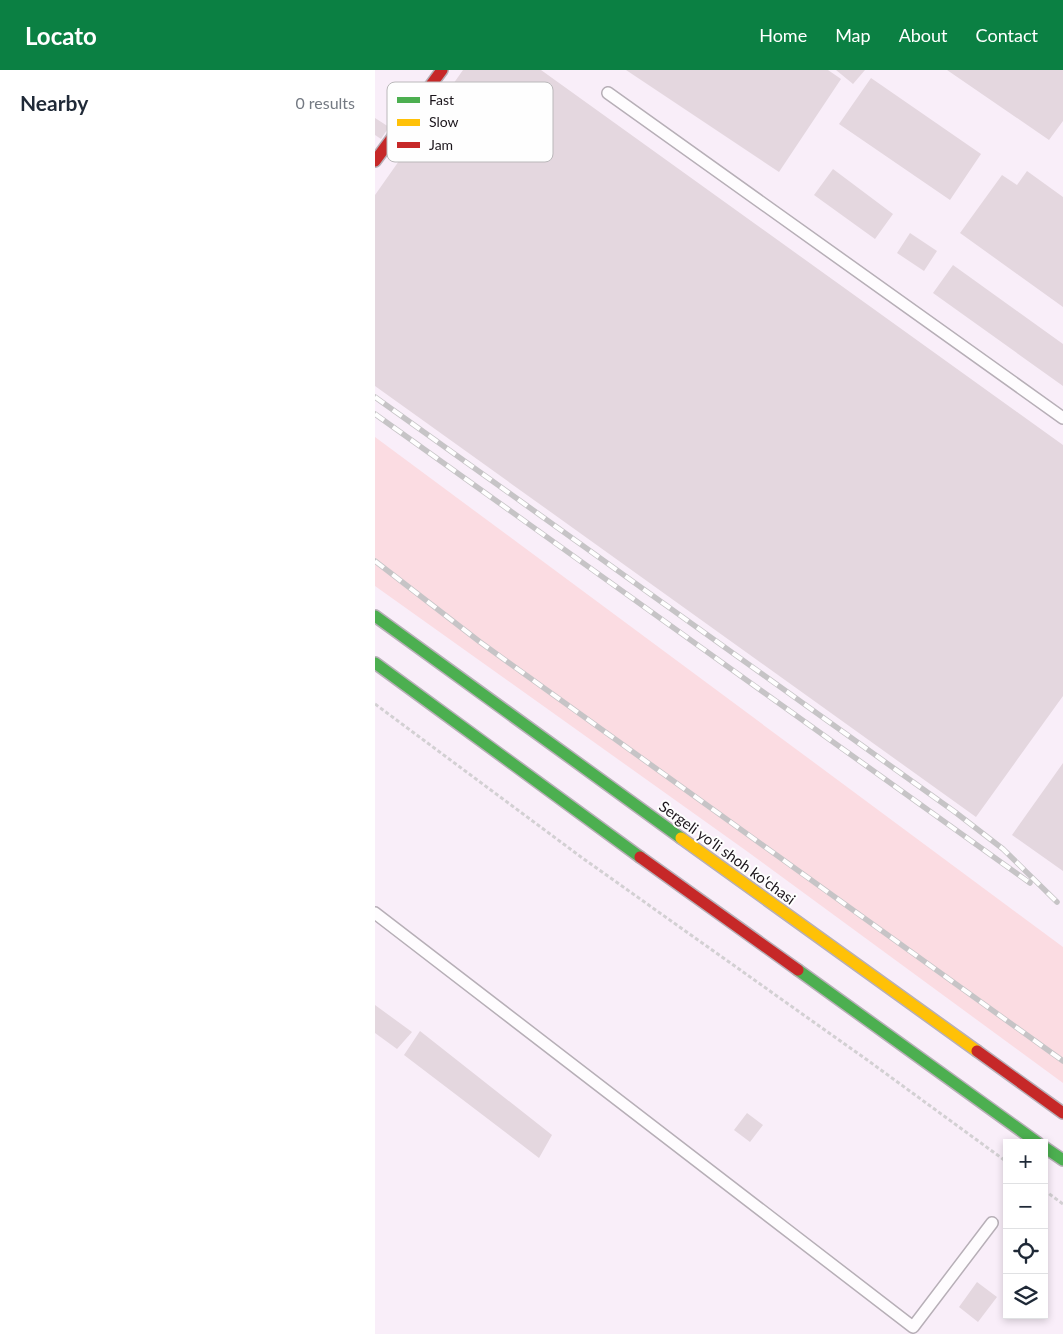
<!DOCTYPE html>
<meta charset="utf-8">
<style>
body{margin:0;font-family:Lato,sans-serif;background:#f2f2f3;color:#1f2937}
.controls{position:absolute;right:15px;bottom:15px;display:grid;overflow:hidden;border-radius:0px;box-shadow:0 2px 8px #0003}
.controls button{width:45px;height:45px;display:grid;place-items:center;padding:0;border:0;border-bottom:1px solid #e0e1e3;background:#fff;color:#1f2937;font:25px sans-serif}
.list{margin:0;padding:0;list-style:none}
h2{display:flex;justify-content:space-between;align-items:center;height:65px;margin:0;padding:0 20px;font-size:21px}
h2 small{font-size:16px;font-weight:400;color:#747a83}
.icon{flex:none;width:28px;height:28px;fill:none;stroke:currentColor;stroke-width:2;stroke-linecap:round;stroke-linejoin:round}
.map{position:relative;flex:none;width:688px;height:1264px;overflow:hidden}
header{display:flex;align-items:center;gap:30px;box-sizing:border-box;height:70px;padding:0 25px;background:#0b8043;color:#fff}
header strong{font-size:24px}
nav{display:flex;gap:28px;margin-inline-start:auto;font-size:18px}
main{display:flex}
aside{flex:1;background:#fff}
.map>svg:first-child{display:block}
</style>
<header>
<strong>Locato</strong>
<nav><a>Home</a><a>Map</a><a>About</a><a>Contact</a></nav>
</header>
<main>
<aside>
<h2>Nearby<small>0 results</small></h2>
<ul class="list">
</ul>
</aside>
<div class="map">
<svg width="688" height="1264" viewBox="0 0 688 1264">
<rect width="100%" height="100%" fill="#f9eef9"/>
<path fill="#fbdce2" d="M 0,367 L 688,877 L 688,1013 L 373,782 L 0,516 Z"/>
<path fill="#e4d7df" d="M 88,0 L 166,0 L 688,375 L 688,626 L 601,747 L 0,316 L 0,125 Z
M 251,0 L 453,0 L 466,9 L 404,102 Z
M 461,0 L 490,0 L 478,14 Z
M 572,0 L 688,0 L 688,51 L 674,70 Z
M 496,8 L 606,84 L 575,130 L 464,54 Z
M 0,48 L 14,57 L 6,69 L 0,65 Z
M 458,99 L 518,144 L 500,169 L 439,125 Z
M 652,101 L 688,127 L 688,237 L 585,163 L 627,105 L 642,115 Z
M 535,163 L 562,181 L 549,201 L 522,183 Z
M 578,195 L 688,274 L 688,316 L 558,223 Z
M 688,693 L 688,801 L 637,765 Z
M 0,935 L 37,962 L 22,979 L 0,963 Z
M 45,961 L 177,1065 L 164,1088 L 29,985 Z
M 372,1043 L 388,1055 L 375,1072 L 359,1060 Z
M 602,1212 L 622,1227 L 603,1252 L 584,1237 Z"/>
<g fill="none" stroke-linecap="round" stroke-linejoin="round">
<defs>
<path id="lane" d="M 233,23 L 688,348
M 0,843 L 538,1257 L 617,1153"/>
<path id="fast" d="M 0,546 L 306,768
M 0,593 L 265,787
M 423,900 L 663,1073
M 669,1077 L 688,1090"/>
<path id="slow" d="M 306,768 L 602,981"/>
<path id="jam" d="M 0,91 L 67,0
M 265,787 L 423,900
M 602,981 L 688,1043"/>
</defs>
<use href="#lane" stroke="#b7afb7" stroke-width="14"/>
<use href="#fast" stroke="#b7afb7" stroke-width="14"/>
<use href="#slow" stroke="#b7afb7" stroke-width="14"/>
<use href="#jam" stroke="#b7afb7" stroke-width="14"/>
<path stroke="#d3d0d3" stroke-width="3" stroke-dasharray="4 2.5" stroke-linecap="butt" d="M 0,634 L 206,787 L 495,992 L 632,1092
M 669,1120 L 688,1134"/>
<use href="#lane" stroke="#fefcfe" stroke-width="11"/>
<use href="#fast" stroke="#4caf50" stroke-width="11"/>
<use href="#slow" stroke="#ffc107" stroke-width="11"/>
<use href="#jam" stroke="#c62828" stroke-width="11"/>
<defs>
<path id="rail" d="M 0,327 L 580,742 L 628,779 L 682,832
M 0,344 L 655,813
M 0,491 L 105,572 L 688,991"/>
</defs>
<use href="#rail" stroke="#c6c4c6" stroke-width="5.5"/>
<use href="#rail" stroke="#fefefe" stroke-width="4" stroke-dasharray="11" stroke-linecap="butt"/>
</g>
<g text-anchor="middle" stroke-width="4" stroke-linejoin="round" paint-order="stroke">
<g font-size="15" fill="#1b151b" stroke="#fefefe">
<text transform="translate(352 783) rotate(36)" y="5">Sergeli yo‘li shoh ko‘chasi</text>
</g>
</g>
<rect x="12" y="12" width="166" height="80" rx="8" fill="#fefefe" stroke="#bab8ba" stroke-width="1"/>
<rect x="22" y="27" width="23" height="6" fill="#4caf50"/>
<rect x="22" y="49" width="23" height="7" fill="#ffc107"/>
<rect x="22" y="72" width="23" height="6" fill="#c62828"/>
<g font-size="14" fill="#1b151b">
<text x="54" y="35">Fast</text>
<text x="54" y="57">Slow</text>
<text x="54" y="80">Jam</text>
</g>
</svg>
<div class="controls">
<button>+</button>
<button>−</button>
<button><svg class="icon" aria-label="locate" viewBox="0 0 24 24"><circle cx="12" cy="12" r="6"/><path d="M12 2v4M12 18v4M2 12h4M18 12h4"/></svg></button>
<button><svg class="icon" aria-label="layers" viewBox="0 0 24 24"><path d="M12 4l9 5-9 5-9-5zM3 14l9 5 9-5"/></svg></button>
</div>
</div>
</main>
